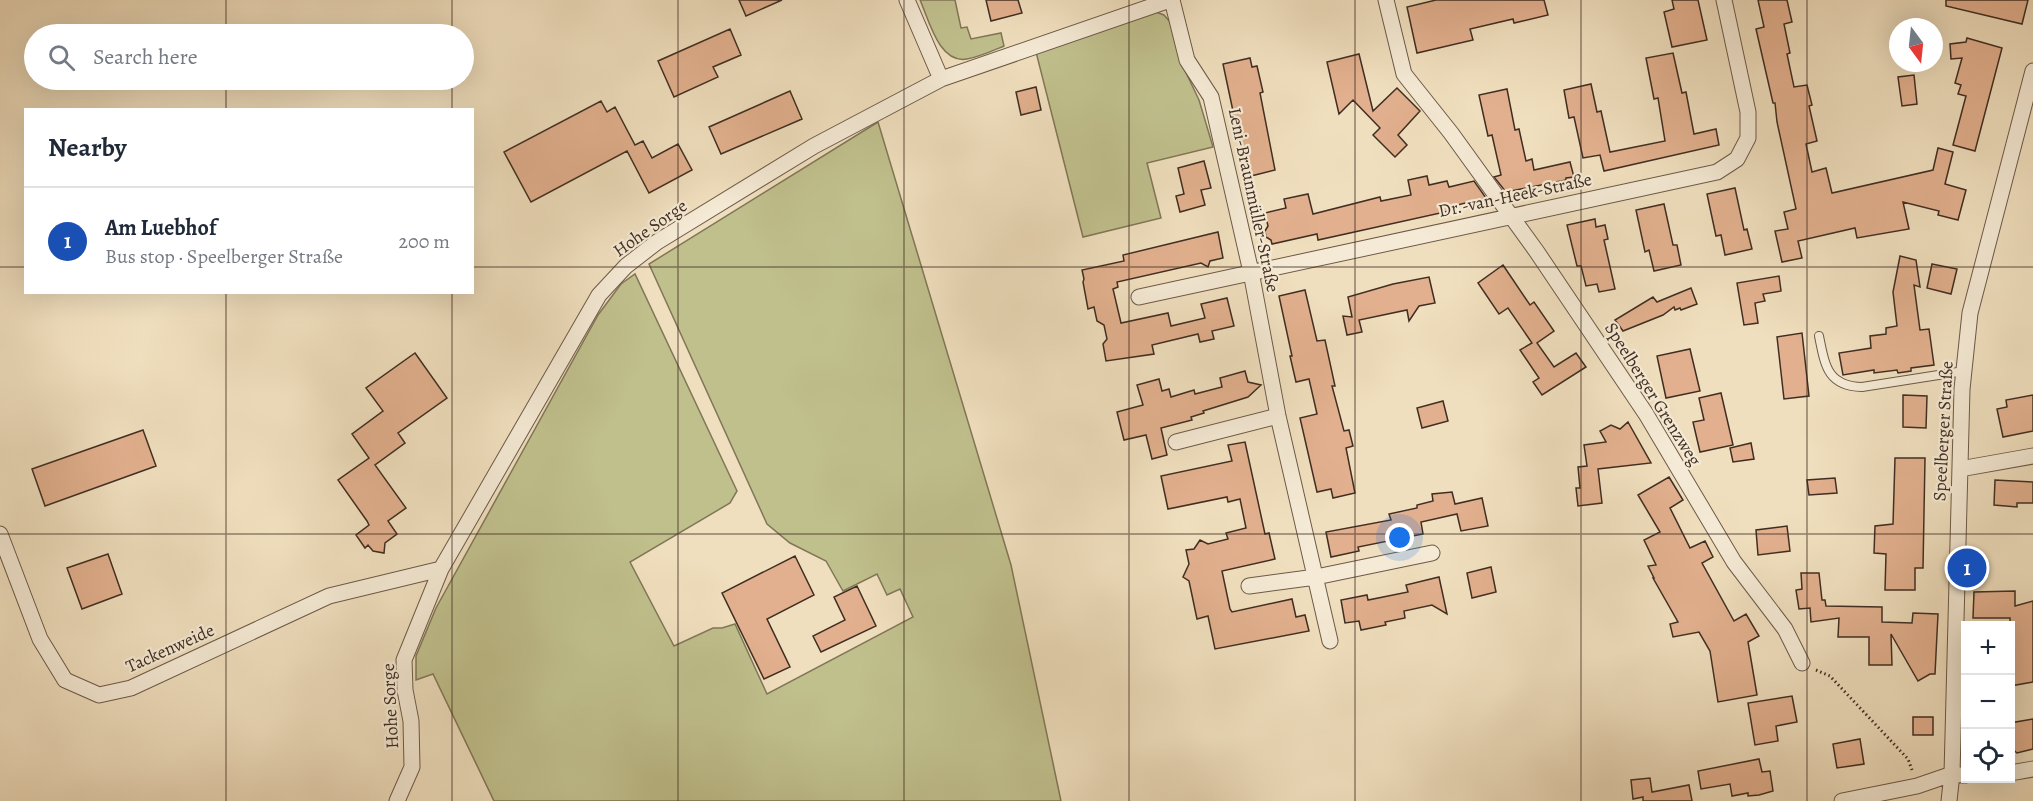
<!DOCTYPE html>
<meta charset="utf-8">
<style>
body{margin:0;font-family:Alegreya,serif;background:#f6f6f7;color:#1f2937}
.controls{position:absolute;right:18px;bottom:18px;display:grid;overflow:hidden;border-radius:0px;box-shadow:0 6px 24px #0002}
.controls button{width:54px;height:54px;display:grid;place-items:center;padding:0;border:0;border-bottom:2px solid #e0e1e3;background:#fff;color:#1f2937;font:30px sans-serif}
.compass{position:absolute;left:1889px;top:18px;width:54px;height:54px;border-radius:50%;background:#fff;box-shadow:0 6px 24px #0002;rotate:165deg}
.you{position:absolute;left:1400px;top:538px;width:21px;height:21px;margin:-15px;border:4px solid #fff;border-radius:50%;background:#1a73e8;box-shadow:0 0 0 9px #1a73e833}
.badge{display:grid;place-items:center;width:39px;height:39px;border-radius:50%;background:#ea580c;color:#fff;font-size:20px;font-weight:700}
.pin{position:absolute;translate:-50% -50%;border:3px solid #fff;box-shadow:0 2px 6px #0006}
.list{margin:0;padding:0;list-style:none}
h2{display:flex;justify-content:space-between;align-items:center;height:78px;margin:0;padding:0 24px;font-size:26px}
h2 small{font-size:20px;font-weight:400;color:#747a83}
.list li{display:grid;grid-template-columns:39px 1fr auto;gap:18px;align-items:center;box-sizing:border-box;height:108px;padding:0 24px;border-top:2px solid #e0e1e3}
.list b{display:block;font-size:22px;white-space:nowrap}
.list p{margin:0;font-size:20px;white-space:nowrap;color:#747a83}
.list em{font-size:20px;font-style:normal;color:#747a83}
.icon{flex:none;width:33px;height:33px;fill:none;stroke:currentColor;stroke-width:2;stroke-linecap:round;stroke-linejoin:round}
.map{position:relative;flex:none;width:2033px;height:801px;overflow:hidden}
.search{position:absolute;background:#fff;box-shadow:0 6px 24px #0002;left:24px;top:24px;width:450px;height:66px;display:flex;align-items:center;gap:15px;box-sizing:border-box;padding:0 21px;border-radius:33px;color:#747a83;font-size:22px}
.panel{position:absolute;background:#fff;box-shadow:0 6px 24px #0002;left:24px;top:108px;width:450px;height:186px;border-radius:0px}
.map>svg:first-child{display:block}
</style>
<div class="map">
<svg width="2033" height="801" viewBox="0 0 2033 801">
<rect width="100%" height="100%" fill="#f0dfbe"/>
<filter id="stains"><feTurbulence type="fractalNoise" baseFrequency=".00333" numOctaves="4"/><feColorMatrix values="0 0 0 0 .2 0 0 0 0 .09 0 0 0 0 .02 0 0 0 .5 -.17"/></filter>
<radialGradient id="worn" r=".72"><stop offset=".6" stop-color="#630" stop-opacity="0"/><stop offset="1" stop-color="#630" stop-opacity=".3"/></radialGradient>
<path fill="#c0c08d" stroke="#807758" stroke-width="1.5" d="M 920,0 L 955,0 L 961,28 L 967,27 L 971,39 L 1001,33 L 1004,46 C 992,51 979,57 967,59 C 939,64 929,20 920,0 Z
M 1156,12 L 1164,15 L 1171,23 L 1180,60 L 1199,100 L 1213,147 L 1147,163 L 1161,218 L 1083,237 L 1036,52 Z
M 878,122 L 1011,565 L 1061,801 L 494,801 L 433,674 L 416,680 L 416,656 L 436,608 L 598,315 L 621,284 L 635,274 L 737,491 L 730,503 L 630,562 L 674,646 L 713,628 L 722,628 L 735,624 L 767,694 L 913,617 L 900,589 L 887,595 L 877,574 L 843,591 L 826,561 L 790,543 L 767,524 L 649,264 Z"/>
<path fill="#e2b08e" stroke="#402e22" stroke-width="1.5" d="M 739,0 L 782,0 L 746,16 Z
M 986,0 L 1018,0 L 1022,13 L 991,21 Z
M 1436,0 L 1544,0 L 1548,15 L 1514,23 L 1513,19 L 1470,29 L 1473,40 L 1417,53 L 1407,7 Z
M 1672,0 L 1698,0 L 1707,40 L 1672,47 L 1664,12 L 1674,9 Z
M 1758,0 L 1787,0 L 1792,22 L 1784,24 L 1790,53 L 1787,54 L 1794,87 L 1807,85 L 1812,105 L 1809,106 L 1817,141 L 1806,144 L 1812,172 L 1826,168 L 1832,193 L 1933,170 L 1938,148 L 1953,152 L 1945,184 L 1966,190 L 1958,220 L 1938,215 L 1939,211 L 1903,202 L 1909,229 L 1857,238 L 1855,228 L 1798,241 L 1802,258 L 1782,262 L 1775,231 L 1788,229 L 1784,212 L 1796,209 L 1777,122 L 1775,103 L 1773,103 L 1756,29 L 1764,27 Z
M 1946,0 L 2028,0 L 2022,24 L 1946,6 Z
M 730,29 L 741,55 L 713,67 L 718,77 L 674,97 L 658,61 Z
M 1967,38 L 2002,48 L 1975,151 L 1953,145 L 1966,96 L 1958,94 L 1961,85 L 1955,83 L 1962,58 L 1951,59 L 1950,44 L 1966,42 Z
M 1673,53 L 1682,93 L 1686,92 L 1694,134 L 1716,129 L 1719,145 L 1604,171 L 1600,155 L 1583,158 L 1574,117 L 1569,118 L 1564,90 L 1591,84 L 1597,112 L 1601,111 L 1610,152 L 1665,141 L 1658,98 L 1654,99 L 1646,58 Z
M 1359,54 L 1373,111 L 1397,88 L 1420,111 L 1398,135 L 1407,145 L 1395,157 L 1373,135 L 1380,128 L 1353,100 L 1339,114 L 1327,62 Z
M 1250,58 L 1252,67 L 1257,66 L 1263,92 L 1260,93 L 1275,170 L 1247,177 L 1223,64 Z
M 1914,75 L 1917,104 L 1902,106 L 1898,77 Z
M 1036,87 L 1041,110 L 1021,115 L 1016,92 Z
M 1507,89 L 1515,130 L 1519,129 L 1526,161 L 1532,159 L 1534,170 L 1570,162 L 1574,177 L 1566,178 L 1566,180 L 1506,192 L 1494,177 L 1501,175 L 1492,135 L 1488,136 L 1479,95 Z
M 790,91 L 802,119 L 721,154 L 709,127 Z
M 601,101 L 607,112 L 615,107 L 635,145 L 643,141 L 652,158 L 678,144 L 692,170 L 649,193 L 627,151 L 531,202 L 504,152 Z
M 1204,161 L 1211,188 L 1201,190 L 1205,205 L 1180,212 L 1176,196 L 1184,194 L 1178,168 Z
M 1427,176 L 1429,185 L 1447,181 L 1449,187 L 1474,181 L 1486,198 L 1453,206 L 1454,210 L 1318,240 L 1317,234 L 1272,244 L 1271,240 L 1266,237 L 1265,231 L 1268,226 L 1265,213 L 1286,208 L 1284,199 L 1308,194 L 1313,214 L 1380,197 L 1381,201 L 1411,195 L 1408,180 Z
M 1735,188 L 1744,230 L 1747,229 L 1752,249 L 1725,255 L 1721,235 L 1716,236 L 1707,194 Z
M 1664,204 L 1673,245 L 1677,245 L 1681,265 L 1654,271 L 1649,250 L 1645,252 L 1636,210 Z
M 1595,219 L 1596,227 L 1605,225 L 1608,239 L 1604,240 L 1615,289 L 1599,292 L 1597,284 L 1586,286 L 1581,266 L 1577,266 L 1567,225 Z
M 1218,232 L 1223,258 L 1210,261 L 1208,267 L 1201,263 L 1117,282 L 1118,287 L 1113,289 L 1121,323 L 1168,313 L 1171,326 L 1205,318 L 1201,304 L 1227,298 L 1234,326 L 1212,331 L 1214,339 L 1200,342 L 1198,334 L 1152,345 L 1154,354 L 1106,361 L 1103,344 L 1107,339 L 1104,325 L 1097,321 L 1094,307 L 1088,309 L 1083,282 L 1084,279 L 1082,270 L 1124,261 L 1123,255 Z
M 1900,256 L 1916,260 L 1920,287 L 1914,285 L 1920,330 L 1929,329 L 1934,365 L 1911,368 L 1911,371 L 1898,373 L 1897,370 L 1874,373 L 1874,370 L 1843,375 L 1839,353 L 1871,348 L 1870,336 L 1886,334 L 1886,328 L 1897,326 L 1893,292 Z
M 1932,264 L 1957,269 L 1951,294 L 1927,288 Z
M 1503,265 L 1530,305 L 1534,302 L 1554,331 L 1537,343 L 1554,367 L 1576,353 L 1586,367 L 1542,395 L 1533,382 L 1539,378 L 1520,350 L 1532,343 L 1508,308 L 1499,314 L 1478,283 Z
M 1779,276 L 1781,291 L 1763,294 L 1765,301 L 1755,303 L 1758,323 L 1744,325 L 1737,283 Z
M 1429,277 L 1435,303 L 1419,306 L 1409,321 L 1407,310 L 1359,320 L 1362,332 L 1347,335 L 1343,316 L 1352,317 L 1348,297 L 1393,284 Z
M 1691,288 L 1697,304 L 1681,310 L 1680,308 L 1675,310 L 1674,307 L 1663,315 L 1623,331 L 1615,320 L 1653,297 L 1657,302 Z
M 1305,290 L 1317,341 L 1325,340 L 1335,386 L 1332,386 L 1344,431 L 1349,430 L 1353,446 L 1346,448 L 1355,493 L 1333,498 L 1331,489 L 1317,492 L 1300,418 L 1317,414 L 1309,379 L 1296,382 L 1290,356 L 1292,356 L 1279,296 Z
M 1802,333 L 1809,396 L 1784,399 L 1777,337 Z
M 1690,349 L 1700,391 L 1666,398 L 1657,356 Z
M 415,353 L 447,398 L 398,433 L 405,443 L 375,465 L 406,508 L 388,521 L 397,534 L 385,543 L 384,553 L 373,551 L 368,545 L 365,548 L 356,535 L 369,525 L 367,521 L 338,480 L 369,458 L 352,434 L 383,411 L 366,388 Z
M 1245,371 L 1248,382 L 1261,385 L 1248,397 L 1203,411 L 1204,413 L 1191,417 L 1192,420 L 1161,428 L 1167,455 L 1152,459 L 1146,435 L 1124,440 L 1117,412 L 1143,405 L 1137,385 L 1159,379 L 1162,391 L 1169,389 L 1171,397 L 1194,390 L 1195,394 L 1222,387 L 1220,378 Z
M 1721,393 L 1733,445 L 1700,452 L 1693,422 L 1704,420 L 1699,398 Z
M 1903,395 L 1927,396 L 1926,428 L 1903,427 Z
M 2033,395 L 2033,431 L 2003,437 L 1997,409 L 2007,407 L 2006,400 Z
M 1443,401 L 1448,421 L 1422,428 L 1417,408 Z
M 1628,422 L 1651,463 L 1598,469 L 1602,503 L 1578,506 L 1576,488 L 1580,488 L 1578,467 L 1587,466 L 1584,445 L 1606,442 L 1600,431 L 1611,425 L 1620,429 Z
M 143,430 L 156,466 L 45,506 L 32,469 Z
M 1245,442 L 1265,534 L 1269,533 L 1275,559 L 1222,571 L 1230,609 L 1232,612 L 1292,599 L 1296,617 L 1305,615 L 1309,631 L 1215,649 L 1208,616 L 1197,619 L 1189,581 L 1183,577 L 1189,564 L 1186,550 L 1194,549 L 1200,540 L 1208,544 L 1228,539 L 1226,533 L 1246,528 L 1240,499 L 1228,502 L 1227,497 L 1168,509 L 1161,476 L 1232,461 L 1228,445 Z
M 1751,443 L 1754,459 L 1733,462 L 1730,448 Z
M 1895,458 L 1925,458 L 1923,568 L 1915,568 L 1915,590 L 1885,590 L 1886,554 L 1874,553 L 1875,526 L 1893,524 Z
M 1669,477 L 1683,500 L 1670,508 L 1690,548 L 1705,541 L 1713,557 L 1702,563 L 1734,621 L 1746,614 L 1759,636 L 1748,642 L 1757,695 L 1718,702 L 1710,651 L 1699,632 L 1673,637 L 1670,624 L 1678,622 L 1653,578 L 1654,578 L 1648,566 L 1656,565 L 1644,540 L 1660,532 L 1638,495 Z
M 1835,478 L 1837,493 L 1809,495 L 1807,480 Z
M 1995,480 L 2033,482 L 2033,503 L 2017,503 L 2017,507 L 1994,505 Z
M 1452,492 L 1455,504 L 1482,498 L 1488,526 L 1461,531 L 1457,514 L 1421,522 L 1423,534 L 1358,547 L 1359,551 L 1331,557 L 1326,532 L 1391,520 L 1389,514 L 1417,508 L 1417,505 L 1433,501 L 1432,494 Z
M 1787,526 L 1790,551 L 1758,555 L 1756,530 Z
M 108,554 L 122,594 L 82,609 L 67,568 Z
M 795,556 L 814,595 L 767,619 L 790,667 L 764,679 L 722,593 Z
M 1491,567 L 1496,592 L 1472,598 L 1467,573 Z
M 1801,573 L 1819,573 L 1822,600 L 1825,600 L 1826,606 L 1882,607 L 1882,622 L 1912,623 L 1913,613 L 1938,614 L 1935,674 L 1930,674 L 1918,681 L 1891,634 L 1892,665 L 1869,665 L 1869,637 L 1838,637 L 1839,618 L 1811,622 L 1810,608 L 1799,609 L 1796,590 L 1802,589 Z
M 1439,577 L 1447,614 L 1432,605 L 1404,611 L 1405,618 L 1385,622 L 1386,625 L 1361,630 L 1359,621 L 1345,623 L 1341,600 L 1367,595 L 1368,600 L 1408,592 L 1406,585 Z
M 857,586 L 876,626 L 821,652 L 813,636 L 845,620 L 834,597 Z
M 2015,591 L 2015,606 L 2033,601 L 2033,682 L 2010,686 L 2010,618 L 1973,618 L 1974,592 Z
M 1792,696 L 1797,722 L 1776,726 L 1778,741 L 1755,745 L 1748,703 Z
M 1913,717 L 1933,717 L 1933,735 L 1913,735 Z
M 2033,719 L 2033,749 L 2017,753 L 2010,747 L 2010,723 Z
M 1860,739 L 1864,764 L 1837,768 L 1833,744 Z
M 1759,759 L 1762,772 L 1770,771 L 1773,791 L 1759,795 L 1748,796 L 1748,793 L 1732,796 L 1730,784 L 1701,789 L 1698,771 Z
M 1650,778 L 1652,792 L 1689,785 L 1692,801 L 1643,801 L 1643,797 L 1633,799 L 1631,780 Z"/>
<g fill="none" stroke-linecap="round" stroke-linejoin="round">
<defs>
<path id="lane" d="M 1819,336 C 1825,365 1827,386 1862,387 L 1964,371"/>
<path id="street" d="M 907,0 L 941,79
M 1172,0 L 1187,60 L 1211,97 L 1251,272 L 1278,416 L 1330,641
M 1386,0 L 1404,74 L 1451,133 L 1537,252 L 1646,414 L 1734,562 L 1785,629 L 1802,663
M 1139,297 L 1717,172 L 1737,159 L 1748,138 L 1748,112 L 1724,0
M 1176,442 L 1278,416
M 1960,469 L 2033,456
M 0,534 L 40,639 L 65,680 L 99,695 L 131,688 L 329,596 L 441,569
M 1249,586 L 1316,577 L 1432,553
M 2010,773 L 2033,769
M 397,801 L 412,767 L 411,721 L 405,690 L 404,660 L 441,569 L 599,295 L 626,266 L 657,242 L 814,146 L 941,79 L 1170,0
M 1842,801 L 1917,786 L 1952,774 L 1966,775
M 1949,801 L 1952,774 L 1962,389 L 1970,313 L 2033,71"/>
</defs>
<use href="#lane" stroke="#6c5a49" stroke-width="10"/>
<use href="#street" stroke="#6c5a49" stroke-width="17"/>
<path stroke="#402e22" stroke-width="3" stroke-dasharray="1.5 3" stroke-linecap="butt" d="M 1816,670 L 1830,676 L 1908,759 L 1912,770"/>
<use href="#lane" stroke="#f5ead5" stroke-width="8"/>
<use href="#street" stroke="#f5ead5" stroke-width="15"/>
</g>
<path fill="none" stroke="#402e22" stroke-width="1.5" stroke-opacity="0.55" d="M 226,0 L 226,34M 452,0 L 452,34M 678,0 L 678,801M 904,0 L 904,801M 1129,0 L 1129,801M 1355,0 L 1355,801M 1581,0 L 1581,801M 1807,0 L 1807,801M 226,80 L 226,110M 452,80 L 452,110M 0,267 L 26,267M 472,267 L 2033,267M 226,292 L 226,801M 452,292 L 452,801M 0,534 L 2033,534"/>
<g text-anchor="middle" stroke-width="4.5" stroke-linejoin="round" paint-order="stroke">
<g font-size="18" fill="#402e22" stroke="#f5ead5">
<text transform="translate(1515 195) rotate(-12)" y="6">Dr.-van-Heek-Straße</text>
<text transform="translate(1254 200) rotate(78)" y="6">Leni-Braunmüller-Straße</text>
<text transform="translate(650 228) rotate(-35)" y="6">Hohe Sorge</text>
<text transform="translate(1653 394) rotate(58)" y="6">Speelberger Grenzweg</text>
<text transform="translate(1943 431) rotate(-87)" y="6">Speelberger Straße</text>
<text transform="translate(170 648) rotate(-24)" y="6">Tackenweide</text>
<text transform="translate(390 706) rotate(-93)" y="6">Hohe Sorge</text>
</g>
</g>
<rect width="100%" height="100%" filter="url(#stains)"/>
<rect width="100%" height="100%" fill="url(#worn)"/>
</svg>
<div class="controls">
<button>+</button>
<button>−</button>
<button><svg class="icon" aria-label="locate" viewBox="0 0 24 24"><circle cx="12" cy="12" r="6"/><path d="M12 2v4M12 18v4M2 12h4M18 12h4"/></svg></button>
</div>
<svg class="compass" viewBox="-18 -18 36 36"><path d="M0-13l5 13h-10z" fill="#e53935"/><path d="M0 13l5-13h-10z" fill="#747a83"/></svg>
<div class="you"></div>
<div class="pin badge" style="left:1967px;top:568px;background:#1a4fb4">1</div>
<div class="search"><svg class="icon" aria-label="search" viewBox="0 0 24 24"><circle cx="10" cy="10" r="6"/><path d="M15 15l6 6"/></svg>Search here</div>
<section class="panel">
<h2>Nearby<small></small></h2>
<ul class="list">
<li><span class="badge" style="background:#1a4fb4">1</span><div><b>Am Luebhof</b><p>Bus stop · Speelberger Straße</p></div><em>200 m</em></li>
</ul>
</section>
</div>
